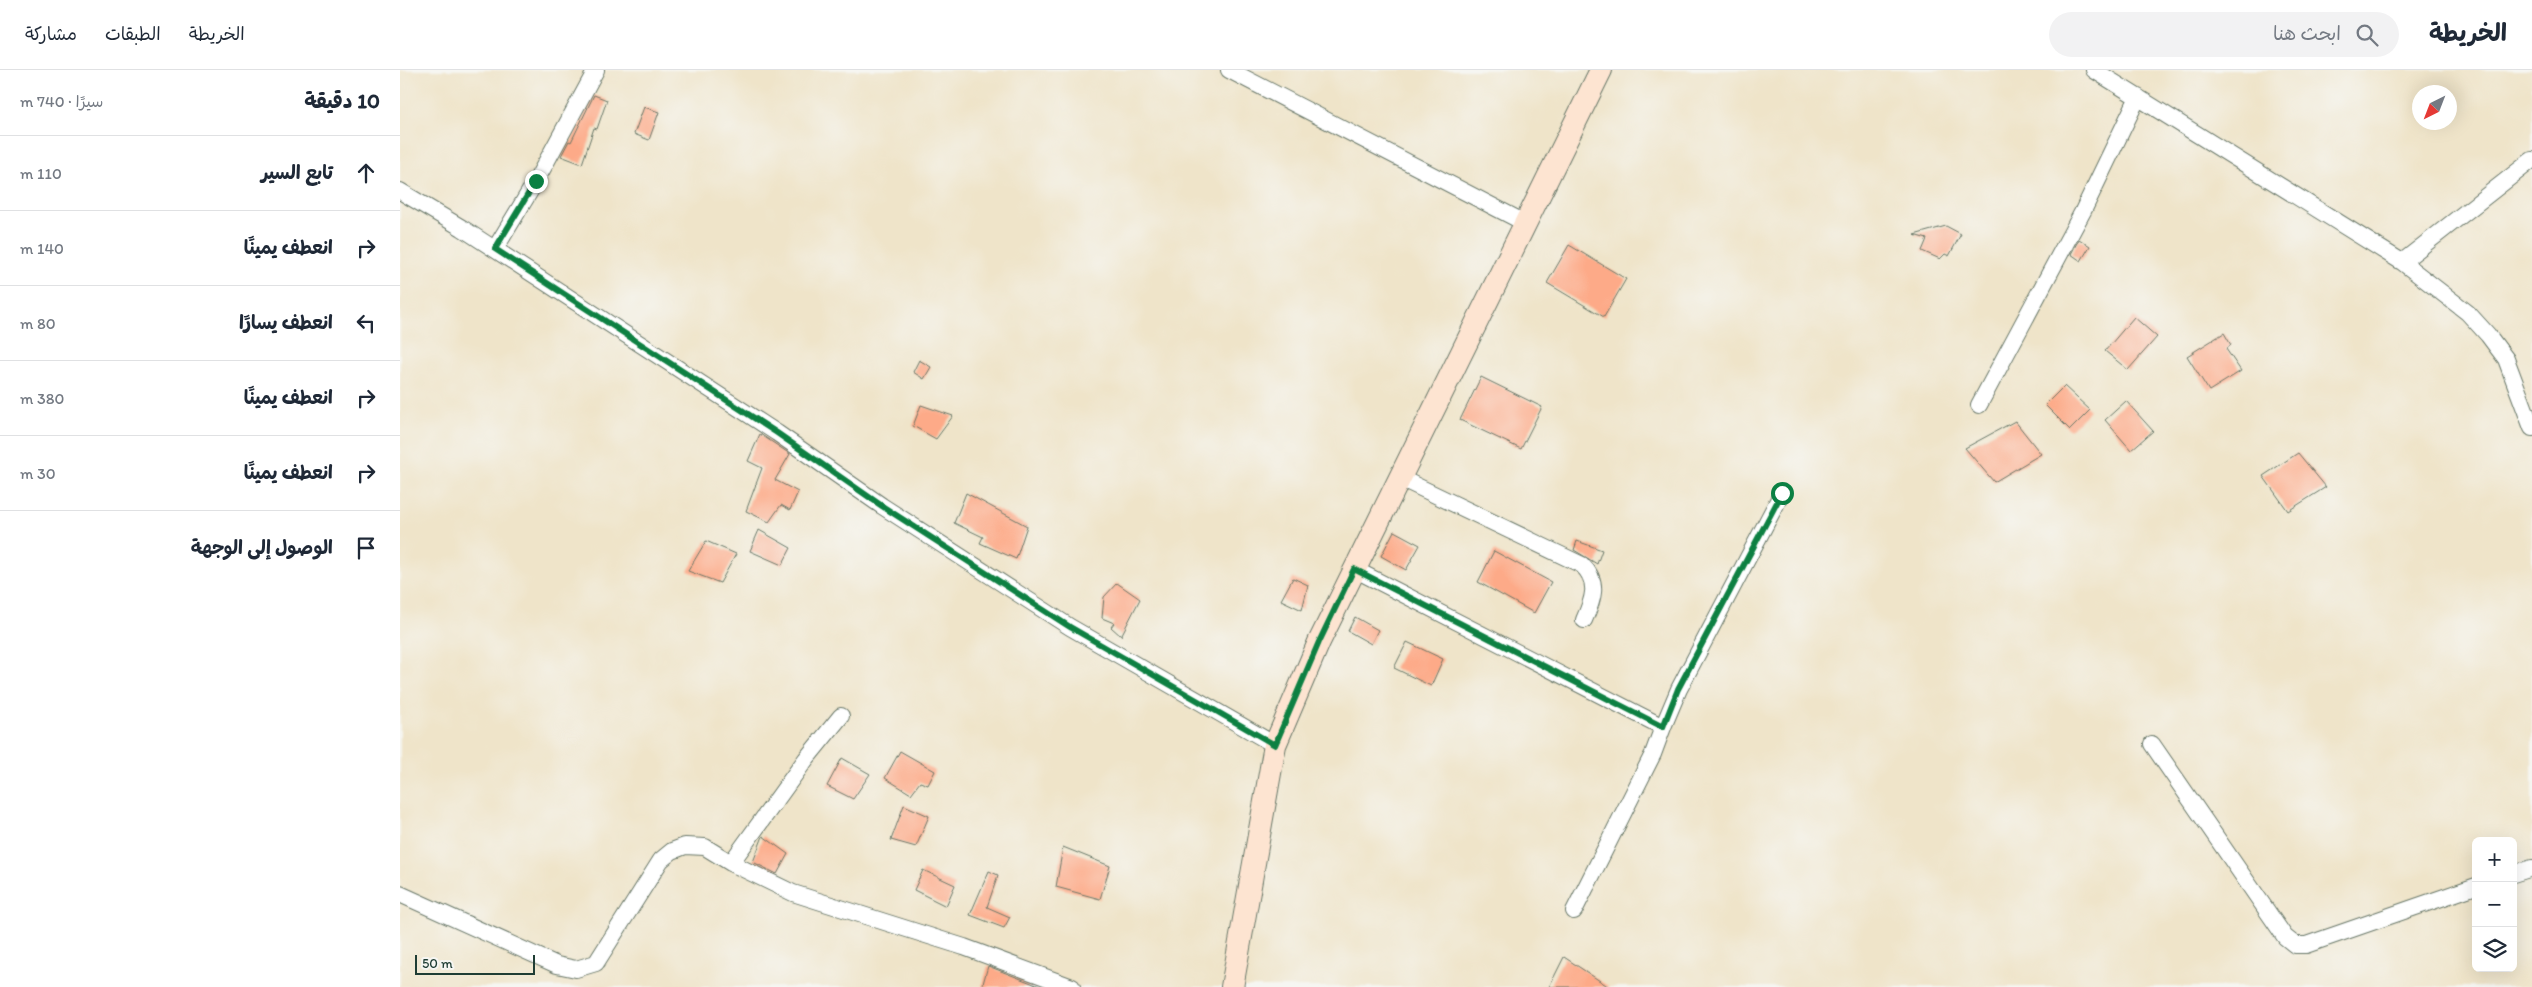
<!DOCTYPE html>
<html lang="ar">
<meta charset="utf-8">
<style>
body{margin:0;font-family:Itim,"Playpen Sans Arabic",sans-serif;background:#f2f2f3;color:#1f2937;direction:rtl}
.controls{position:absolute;right:15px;bottom:15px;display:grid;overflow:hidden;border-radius:8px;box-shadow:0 5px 20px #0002}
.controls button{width:45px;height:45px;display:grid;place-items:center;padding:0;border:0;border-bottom:1px solid #e0e1e3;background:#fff;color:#1f2937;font:25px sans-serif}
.compass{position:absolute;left:2012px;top:15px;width:45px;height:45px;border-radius:50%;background:#fff;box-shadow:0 5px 20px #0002;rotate:222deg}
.scale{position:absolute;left:15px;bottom:12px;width:120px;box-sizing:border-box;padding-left:5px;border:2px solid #1f3d34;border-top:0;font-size:14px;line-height:18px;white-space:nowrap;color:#1f3d34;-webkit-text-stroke:4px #f6f6f2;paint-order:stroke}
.stop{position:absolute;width:15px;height:15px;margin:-11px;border:4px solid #0b8043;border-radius:50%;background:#fff}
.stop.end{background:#0b8043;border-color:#fff;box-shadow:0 1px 5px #0008}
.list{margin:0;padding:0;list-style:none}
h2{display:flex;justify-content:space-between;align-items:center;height:65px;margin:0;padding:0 20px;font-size:21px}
h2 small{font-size:16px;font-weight:400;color:#747a83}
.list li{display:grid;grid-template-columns:32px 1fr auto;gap:15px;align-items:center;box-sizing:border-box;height:75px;padding:0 20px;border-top:1px solid #e0e1e3}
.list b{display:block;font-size:19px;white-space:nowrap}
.list em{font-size:16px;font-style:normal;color:#747a83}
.icon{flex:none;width:28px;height:28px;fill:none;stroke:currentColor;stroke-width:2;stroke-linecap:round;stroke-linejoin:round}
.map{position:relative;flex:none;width:2132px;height:917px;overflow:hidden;direction:ltr}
header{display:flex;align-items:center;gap:30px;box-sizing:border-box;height:70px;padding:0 25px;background:#fff;border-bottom:1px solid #e0e1e3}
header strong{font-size:24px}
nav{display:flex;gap:28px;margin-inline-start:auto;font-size:18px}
.search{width:350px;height:45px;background:#f2f2f3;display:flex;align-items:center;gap:12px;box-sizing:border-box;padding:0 18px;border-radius:28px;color:#747a83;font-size:19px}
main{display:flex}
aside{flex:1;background:#fff}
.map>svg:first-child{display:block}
</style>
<header>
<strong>الخريطة</strong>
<div class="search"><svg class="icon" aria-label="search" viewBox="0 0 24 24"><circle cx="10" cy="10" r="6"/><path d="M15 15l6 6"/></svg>ابحث هنا</div>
<nav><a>الخريطة</a><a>الطبقات</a><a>مشاركة</a></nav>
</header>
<main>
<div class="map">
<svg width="2132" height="917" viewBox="0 0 2132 917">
<rect width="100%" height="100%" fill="#f6f6f2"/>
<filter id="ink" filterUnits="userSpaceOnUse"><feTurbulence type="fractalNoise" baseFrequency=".02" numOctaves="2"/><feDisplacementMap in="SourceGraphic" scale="10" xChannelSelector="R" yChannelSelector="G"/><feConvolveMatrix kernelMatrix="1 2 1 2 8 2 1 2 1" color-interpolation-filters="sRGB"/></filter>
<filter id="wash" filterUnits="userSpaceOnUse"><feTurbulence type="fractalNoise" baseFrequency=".0096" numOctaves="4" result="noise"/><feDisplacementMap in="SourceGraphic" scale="20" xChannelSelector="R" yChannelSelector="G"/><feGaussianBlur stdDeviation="1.12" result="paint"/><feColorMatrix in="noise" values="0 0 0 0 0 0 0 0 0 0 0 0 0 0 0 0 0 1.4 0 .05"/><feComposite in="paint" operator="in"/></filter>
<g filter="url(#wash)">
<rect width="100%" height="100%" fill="#efe4c9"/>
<g id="blocks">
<path fill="#fdaa88" d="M 194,25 L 207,30 L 197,59 L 194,58 L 182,94 L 161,86 L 169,71 L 171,72 Z
M 244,37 L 259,42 L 249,70 L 234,64 Z
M 1546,156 L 1561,164 L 1549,186 L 1545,184 L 1540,189 L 1522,181 L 1527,169 L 1514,165 Z
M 1679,169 L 1690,176 L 1681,191 L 1671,184 Z
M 1169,175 L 1226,209 L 1204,247 L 1147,213 Z
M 1734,247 L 1757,267 L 1728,300 L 1705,281 Z
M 1824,263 L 1831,275 L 1826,279 L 1841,301 L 1809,321 L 1787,286 Z
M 519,290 L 531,297 L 524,309 L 513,302 Z
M 1081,307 L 1142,337 L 1121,379 L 1060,350 Z
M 1664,316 L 1690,340 L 1670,360 L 1645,335 Z
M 1726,331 L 1753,361 L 1731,380 L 1705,350 Z
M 521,335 L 553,346 L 536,369 L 513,356 Z
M 1615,351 L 1641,384 L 1594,412 L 1565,378 Z
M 360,364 L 390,384 L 375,410 L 398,422 L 390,440 L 381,435 L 369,452 L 346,441 L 362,398 L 348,391 Z
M 1898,383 L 1926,417 L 1888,441 L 1863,406 Z
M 566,423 L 627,456 L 616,489 L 580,473 L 583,467 L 554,453 Z
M 359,460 L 391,478 L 382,495 L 350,481 Z
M 994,461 L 1020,475 L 1006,500 L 981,486 Z
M 306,471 L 336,484 L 320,513 L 288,501 Z
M 1177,471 L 1202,480 L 1197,494 L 1174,480 Z
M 1094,481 L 1151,512 L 1134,543 L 1078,512 Z
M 893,508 L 908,515 L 902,540 L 881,530 Z
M 717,513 L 740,529 L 721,566 L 711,557 L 714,553 L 702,548 L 704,527 Z
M 955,547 L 978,560 L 971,574 L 948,561 Z
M 1007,572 L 1043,589 L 1031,616 L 994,598 Z
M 500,681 L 535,701 L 528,715 L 520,712 L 511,724 L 485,708 Z
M 442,688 L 470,704 L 453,729 L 427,716 Z
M 504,735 L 529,746 L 516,777 L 491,770 Z
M 363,766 L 388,784 L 377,804 L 353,792 Z
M 663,777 L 710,796 L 700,829 L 656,817 Z
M 523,800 L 555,815 L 546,836 L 514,820 Z
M 589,801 L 598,805 L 587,837 L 610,847 L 604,858 L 570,845 Z
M 1164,887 L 1209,917 L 1149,917 Z
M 588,896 L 639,916 L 639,917 L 582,917 Z"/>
</g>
</g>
<g filter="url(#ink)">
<use href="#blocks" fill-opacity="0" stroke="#687768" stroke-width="1"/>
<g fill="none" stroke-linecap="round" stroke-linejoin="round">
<defs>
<path id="street" d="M 829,0 L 1127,154
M 1694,0 L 2002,192 L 2068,243 L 2088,265 L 2106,289 L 2132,358
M 0,121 L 62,158 L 377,363 L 482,436 L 670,557 L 875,675
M 95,179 L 136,111 L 196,0
M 2002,192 L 2132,90
M 1579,335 L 1683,141 L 1738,27
M 1000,408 L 1182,495 C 1200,512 1193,530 1184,550
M 954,499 L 1263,657 L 1253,684 L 1174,841
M 1263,657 L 1279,619 L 1382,423
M 1752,674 L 1885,867 L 1895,875 L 1906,875 L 2076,816
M 331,793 L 406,689 L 441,646
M 2113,804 L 2132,798
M 0,824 L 157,895 L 176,899 L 196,893 L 261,790 L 272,781 L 285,776 L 305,777 L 331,793 L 393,823 L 564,877 L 672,917"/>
<path id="secondary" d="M 832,917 L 875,675 L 919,572 L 1201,0"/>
</defs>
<use href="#street" stroke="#687768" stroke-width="18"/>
<use href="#secondary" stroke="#687768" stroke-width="24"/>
<use href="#street" stroke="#fff" stroke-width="16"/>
<use href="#secondary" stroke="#fde4d1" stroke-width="22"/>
</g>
</g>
<g fill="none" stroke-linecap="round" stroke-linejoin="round" filter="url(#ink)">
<path stroke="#0b8043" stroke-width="6" d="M 136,111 L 95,179 L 377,363 L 482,436 L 670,557 L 875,675 L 919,572 L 954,499 L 1263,657 L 1278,619 L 1382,423"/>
</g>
</svg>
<div class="controls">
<button>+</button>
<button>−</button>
<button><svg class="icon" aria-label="layers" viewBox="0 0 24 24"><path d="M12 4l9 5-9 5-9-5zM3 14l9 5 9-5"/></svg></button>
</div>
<svg class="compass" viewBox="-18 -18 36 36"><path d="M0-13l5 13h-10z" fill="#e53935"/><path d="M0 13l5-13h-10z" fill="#747a83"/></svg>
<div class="scale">50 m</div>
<div class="stop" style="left:1382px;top:423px"></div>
<div class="stop end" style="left:136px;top:111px"></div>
</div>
<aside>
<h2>10 دقيقة<small>سيرًا · 740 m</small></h2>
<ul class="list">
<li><svg class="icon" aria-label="ahead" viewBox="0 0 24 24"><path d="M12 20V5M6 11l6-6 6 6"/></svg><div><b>تابع السير</b></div><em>110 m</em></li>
<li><svg class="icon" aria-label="right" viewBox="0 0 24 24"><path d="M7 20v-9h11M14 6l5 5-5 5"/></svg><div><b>انعطف يمينًا</b></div><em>140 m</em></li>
<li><svg class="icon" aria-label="left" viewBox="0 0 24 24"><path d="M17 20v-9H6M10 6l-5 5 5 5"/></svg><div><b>انعطف يسارًا</b></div><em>80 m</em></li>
<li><svg class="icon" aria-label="right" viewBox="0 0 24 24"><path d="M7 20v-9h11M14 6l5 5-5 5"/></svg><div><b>انعطف يمينًا</b></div><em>380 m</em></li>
<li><svg class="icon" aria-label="right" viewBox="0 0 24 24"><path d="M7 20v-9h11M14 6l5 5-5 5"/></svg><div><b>انعطف يمينًا</b></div><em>30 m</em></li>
<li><svg class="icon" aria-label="arrive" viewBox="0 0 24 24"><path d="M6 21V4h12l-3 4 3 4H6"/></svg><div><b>الوصول إلى الوجهة</b></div></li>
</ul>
</aside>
</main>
